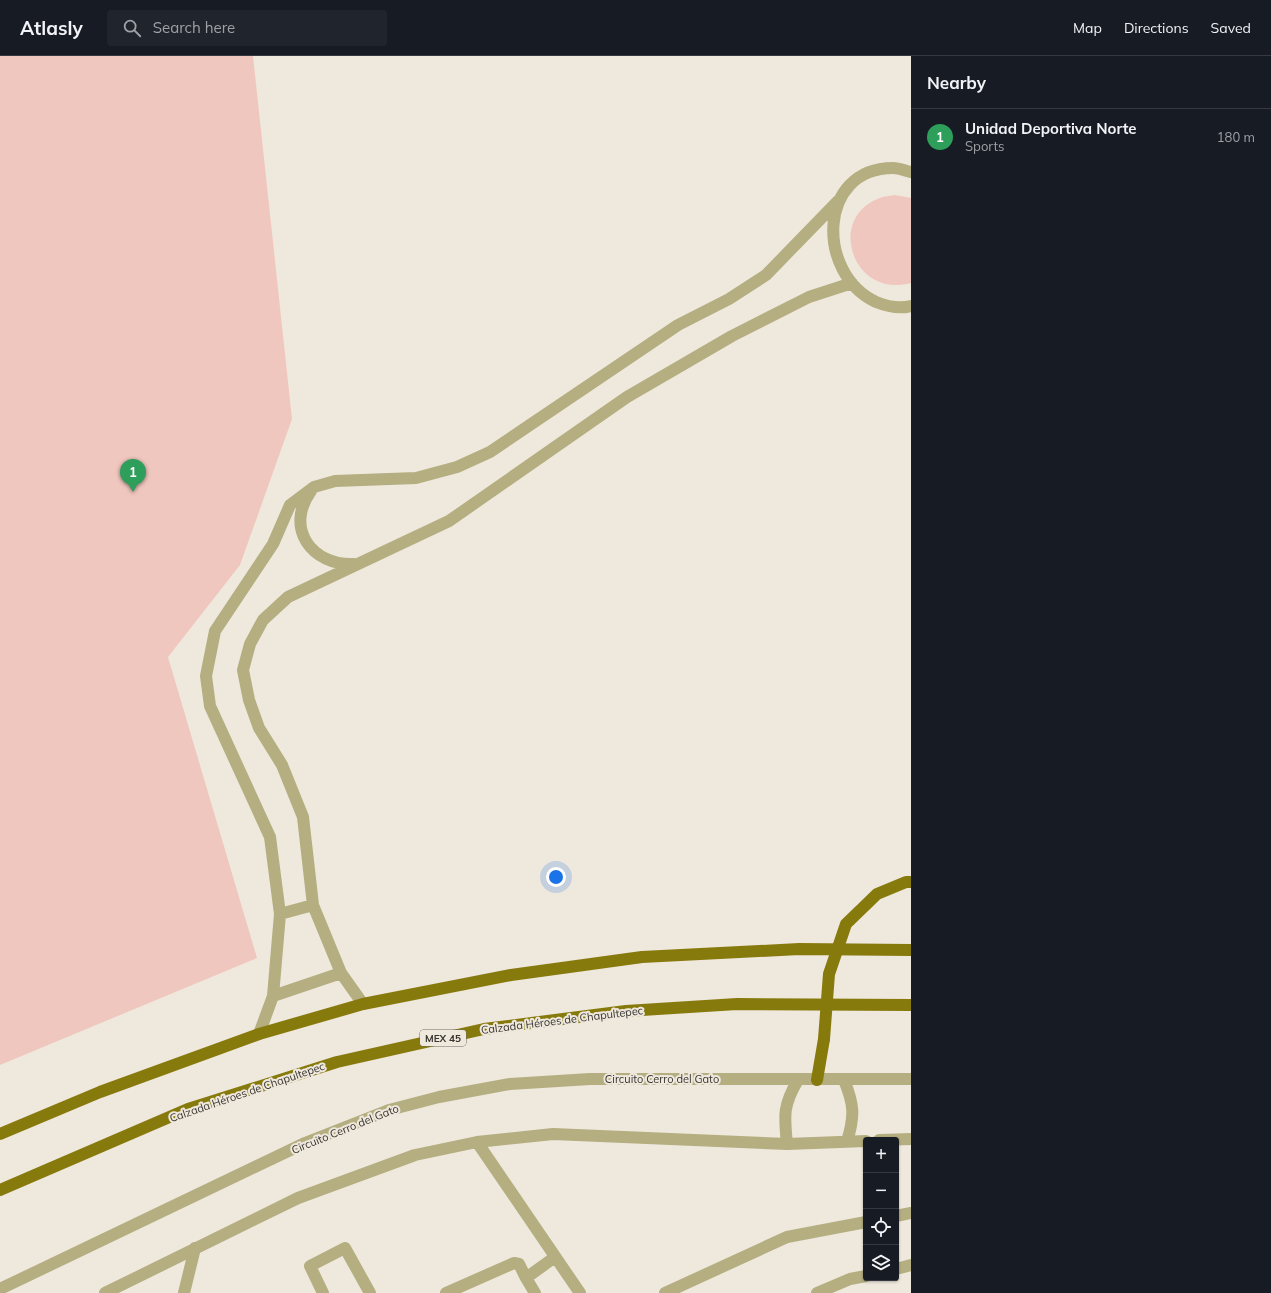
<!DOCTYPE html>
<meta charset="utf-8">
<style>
body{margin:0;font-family:Mulish,sans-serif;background:#20242c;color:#f1f3f6}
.controls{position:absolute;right:12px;bottom:12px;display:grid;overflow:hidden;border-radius:4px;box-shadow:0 1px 3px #0004}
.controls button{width:36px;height:36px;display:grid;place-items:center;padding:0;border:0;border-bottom:1px solid #363941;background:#171b24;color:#f1f3f6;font:20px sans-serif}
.you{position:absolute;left:556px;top:821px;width:14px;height:14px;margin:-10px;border:3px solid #fff;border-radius:50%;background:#1a73e8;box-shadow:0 0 0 6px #1a73e833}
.badge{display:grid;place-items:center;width:26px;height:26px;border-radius:50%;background:#0f766e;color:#fff;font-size:13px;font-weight:700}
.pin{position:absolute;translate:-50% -33px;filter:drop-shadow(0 1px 2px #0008)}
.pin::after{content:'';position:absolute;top:21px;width:14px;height:12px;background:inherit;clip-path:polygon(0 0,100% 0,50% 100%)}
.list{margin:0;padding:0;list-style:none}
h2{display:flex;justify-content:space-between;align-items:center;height:52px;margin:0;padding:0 16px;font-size:17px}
h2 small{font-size:13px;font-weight:400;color:#9ea1a6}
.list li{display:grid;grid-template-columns:26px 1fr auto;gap:12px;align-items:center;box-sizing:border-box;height:56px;padding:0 16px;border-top:1px solid #363941}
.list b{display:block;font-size:15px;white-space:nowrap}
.list p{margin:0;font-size:13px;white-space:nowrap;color:#9ea1a6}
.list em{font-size:13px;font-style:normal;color:#9ea1a6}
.icon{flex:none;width:22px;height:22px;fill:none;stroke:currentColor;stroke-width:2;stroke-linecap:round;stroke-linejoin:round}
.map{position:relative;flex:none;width:911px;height:1237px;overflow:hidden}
header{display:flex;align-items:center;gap:24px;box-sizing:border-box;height:56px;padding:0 20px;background:#171b24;border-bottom:1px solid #363941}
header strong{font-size:19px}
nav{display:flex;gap:22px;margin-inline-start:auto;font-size:14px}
.search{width:280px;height:36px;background:#20242c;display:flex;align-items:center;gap:10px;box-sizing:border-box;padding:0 14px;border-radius:4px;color:#9ea1a6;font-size:15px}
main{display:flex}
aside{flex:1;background:#171b24}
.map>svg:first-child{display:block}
</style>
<header>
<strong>Atlasly</strong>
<div class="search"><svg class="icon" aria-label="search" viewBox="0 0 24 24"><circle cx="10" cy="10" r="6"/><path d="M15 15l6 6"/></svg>Search here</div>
<nav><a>Map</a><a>Directions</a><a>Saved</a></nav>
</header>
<main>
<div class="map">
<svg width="911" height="1237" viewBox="0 0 911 1237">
<rect width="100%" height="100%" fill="#efe8dd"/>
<path fill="#f0c7bf" d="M 0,0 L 253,0 L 292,363 L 240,509 L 168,601 L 257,902 L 0,1009 Z
M 895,139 L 911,142 L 911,227 C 852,243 826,161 880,142 C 884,140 890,140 895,139 Z"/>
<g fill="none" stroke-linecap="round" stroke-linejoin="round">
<path stroke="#b4ae80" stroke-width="12" d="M 911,116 C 906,115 899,112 893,112 C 817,112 816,218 876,246 C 886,250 900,253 911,250
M 311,435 C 284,472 312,510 354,508
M 280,858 L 313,849
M 273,940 L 341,917
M 363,948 L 341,917 L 313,849 L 303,761 L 282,709 L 259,672 L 249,644 L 243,614 L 250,588 L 263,564 L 288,541 L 449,465 L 627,341 L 732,280 L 809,241 L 852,227
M 259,978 L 273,940 L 280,858 L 270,781 L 210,650 L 206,620 L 215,575 L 273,488 L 290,449 L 314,431 L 335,425 L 416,422 L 457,411 L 490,396 L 678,269 L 729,243 L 766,219 L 838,145
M 844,1024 C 854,1048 855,1060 847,1085
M 879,1084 L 911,1083
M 477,1086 L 580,1237
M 787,1088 C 784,1059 783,1049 798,1024
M 896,1160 L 911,1157
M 896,1213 L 911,1209
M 0,1233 L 305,1087 L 389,1054 L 439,1041 L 510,1028 L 590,1023 L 911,1023
M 105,1237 L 298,1142 L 415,1099 L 477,1086 L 553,1078 L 787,1088 L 866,1085
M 184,1237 L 195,1192
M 323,1237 L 310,1210 L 345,1192 L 370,1237
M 446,1237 L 514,1207 L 519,1208 L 526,1222
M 535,1237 L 526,1222 L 555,1201
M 665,1237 L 787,1181 L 866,1166
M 817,1237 L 850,1223 L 866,1220"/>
<path stroke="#877a0c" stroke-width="12" d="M 817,1024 L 824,983
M 0,1078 L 100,1036 L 259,978 L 363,948 L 511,919 L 642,901 L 799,893 L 911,894
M 0,1134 L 188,1053 L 337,1006 L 484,973 L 626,955 L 737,948 L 911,949"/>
<path stroke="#877a0c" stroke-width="12" d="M 824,983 L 829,918 L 846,868 L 877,838 L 906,826 L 911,826"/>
</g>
<g text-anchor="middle" stroke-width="4" stroke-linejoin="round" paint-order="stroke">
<rect fill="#efe8dd" stroke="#6f6b64" stroke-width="1" x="420" y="974" width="46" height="16" rx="3"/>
<g font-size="10" font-weight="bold" fill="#383530">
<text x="443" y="986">MEX 45</text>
</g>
<g font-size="11" fill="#383530" stroke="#efe8dd">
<text transform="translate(562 964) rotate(-7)" y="4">Calzada Héroes de Chapultepec</text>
<text x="662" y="1027">Circuito Cerro del Gato</text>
<text transform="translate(247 1036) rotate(-19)" y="4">Calzada Héroes de Chapultepec</text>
<text transform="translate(345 1073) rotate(-22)" y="4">Circuito Cerro del Gato</text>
</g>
</g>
</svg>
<div class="controls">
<button>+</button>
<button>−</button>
<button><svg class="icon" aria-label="locate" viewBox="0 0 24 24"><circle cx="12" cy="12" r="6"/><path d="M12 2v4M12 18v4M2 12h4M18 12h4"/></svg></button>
<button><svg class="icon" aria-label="layers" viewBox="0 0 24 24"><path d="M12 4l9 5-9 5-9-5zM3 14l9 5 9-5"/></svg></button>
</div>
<div class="you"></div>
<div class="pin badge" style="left:133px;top:436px;background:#2e9e5b">1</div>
</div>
<aside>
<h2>Nearby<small></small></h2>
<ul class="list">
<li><span class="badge" style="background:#2e9e5b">1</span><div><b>Unidad Deportiva Norte</b><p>Sports</p></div><em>180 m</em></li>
</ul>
</aside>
</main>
